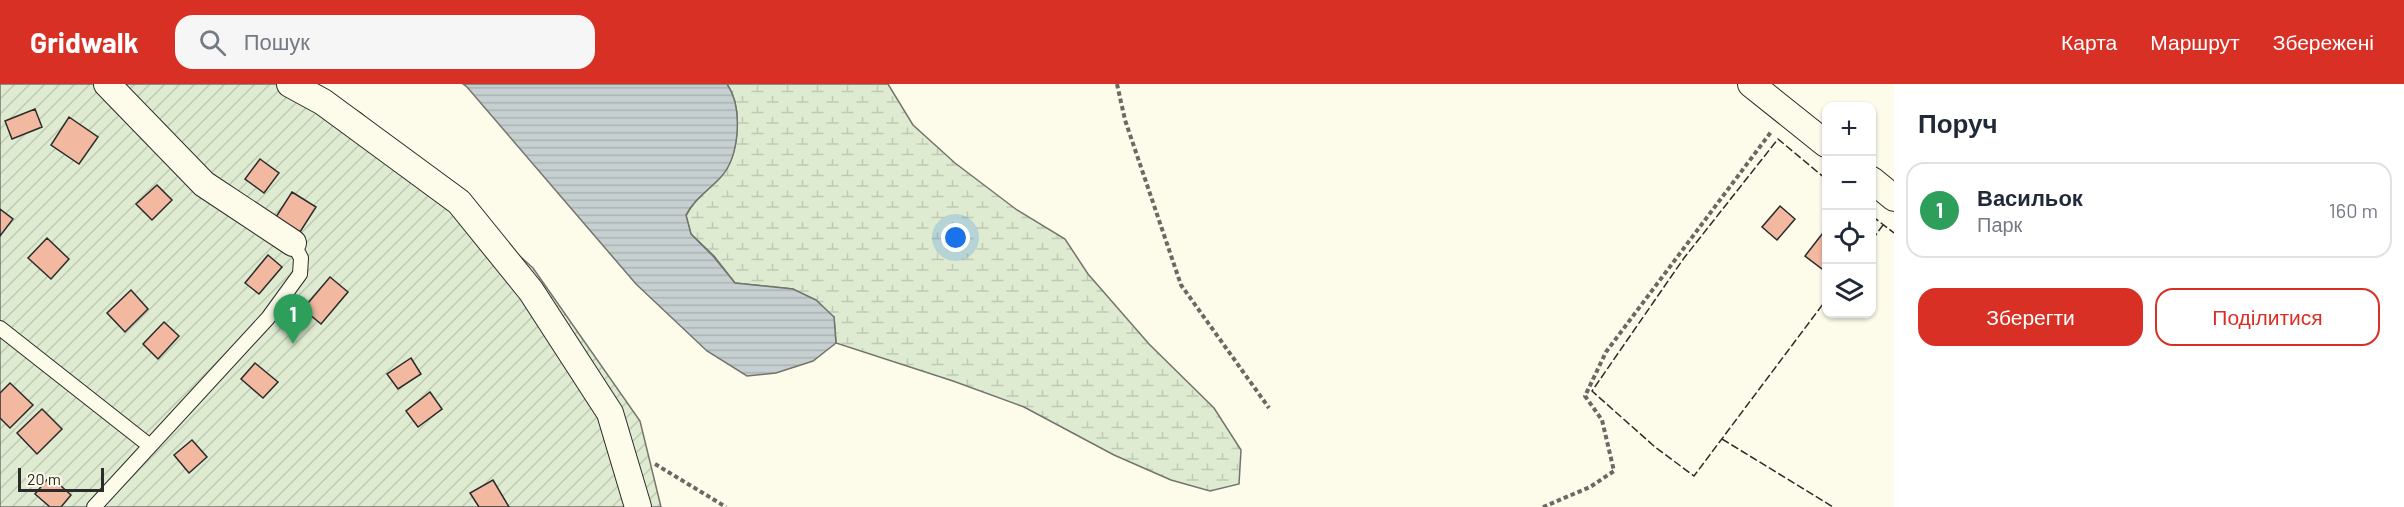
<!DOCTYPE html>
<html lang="uk">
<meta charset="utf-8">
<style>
body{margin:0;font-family:Barlow,sans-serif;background:#f6f6f7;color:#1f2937}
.controls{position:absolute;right:18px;top:18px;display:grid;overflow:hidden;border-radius:12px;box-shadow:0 2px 4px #0004}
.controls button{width:54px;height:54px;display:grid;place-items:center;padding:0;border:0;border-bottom:2px solid #e0e1e3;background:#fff;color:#1f2937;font:30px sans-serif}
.scale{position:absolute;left:18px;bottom:15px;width:86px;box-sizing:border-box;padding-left:6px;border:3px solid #2b2b2b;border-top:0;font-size:16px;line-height:21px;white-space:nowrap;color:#2b2b2b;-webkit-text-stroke:4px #fdfbea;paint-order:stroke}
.you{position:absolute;left:956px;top:154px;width:21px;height:21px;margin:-15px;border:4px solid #fff;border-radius:50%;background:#1a73e8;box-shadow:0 0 0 9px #1a73e833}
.badge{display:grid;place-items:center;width:39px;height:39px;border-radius:50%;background:#d93025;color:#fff;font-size:20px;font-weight:700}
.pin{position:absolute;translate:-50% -50px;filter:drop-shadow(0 2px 3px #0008)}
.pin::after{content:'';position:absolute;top:32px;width:21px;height:18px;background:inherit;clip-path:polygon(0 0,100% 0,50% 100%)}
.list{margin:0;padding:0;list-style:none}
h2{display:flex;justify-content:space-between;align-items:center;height:78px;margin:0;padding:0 24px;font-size:26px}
h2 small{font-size:20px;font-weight:400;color:#747a83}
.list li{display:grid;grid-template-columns:39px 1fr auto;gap:18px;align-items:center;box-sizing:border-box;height:96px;margin:0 12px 12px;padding:0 12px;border:2px solid #e0e1e3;border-radius:18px}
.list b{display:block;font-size:22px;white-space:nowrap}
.list p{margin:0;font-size:20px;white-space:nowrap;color:#747a83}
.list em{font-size:20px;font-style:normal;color:#747a83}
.actions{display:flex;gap:12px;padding:18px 24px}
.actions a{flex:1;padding:14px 0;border:2px solid #d93025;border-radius:18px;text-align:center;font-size:21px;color:#d93025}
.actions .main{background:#d93025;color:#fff}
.icon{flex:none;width:33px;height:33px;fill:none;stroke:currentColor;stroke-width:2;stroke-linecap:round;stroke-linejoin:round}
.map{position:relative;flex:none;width:1894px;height:423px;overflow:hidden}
header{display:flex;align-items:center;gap:36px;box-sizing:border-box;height:84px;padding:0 30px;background:#d93025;color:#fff}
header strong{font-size:28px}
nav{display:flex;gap:33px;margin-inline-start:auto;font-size:21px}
.search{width:420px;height:54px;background:#f6f6f7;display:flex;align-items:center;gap:15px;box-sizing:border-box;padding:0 21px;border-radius:18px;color:#747a83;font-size:22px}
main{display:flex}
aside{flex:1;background:#fff}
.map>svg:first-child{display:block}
</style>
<header>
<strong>Gridwalk</strong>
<div class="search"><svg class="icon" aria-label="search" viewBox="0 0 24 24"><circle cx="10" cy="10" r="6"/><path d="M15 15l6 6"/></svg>Пошук</div>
<nav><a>Карта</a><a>Маршрут</a><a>Збережені</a></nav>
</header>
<main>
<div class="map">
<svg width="1894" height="423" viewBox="0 0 1894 423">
<defs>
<pattern id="wetland-marsh" width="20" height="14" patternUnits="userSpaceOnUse" patternTransform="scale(1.5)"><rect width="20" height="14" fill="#deebd1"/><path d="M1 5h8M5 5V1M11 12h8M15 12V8" fill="none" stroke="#bfcab4"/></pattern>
<pattern id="garden-furrows" width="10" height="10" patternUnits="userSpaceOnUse" patternTransform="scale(1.5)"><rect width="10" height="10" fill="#deebd1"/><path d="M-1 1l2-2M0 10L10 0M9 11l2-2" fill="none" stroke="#bfcab4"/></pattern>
<pattern id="water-rules" width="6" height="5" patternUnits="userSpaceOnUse" patternTransform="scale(1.5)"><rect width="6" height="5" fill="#c7d0d0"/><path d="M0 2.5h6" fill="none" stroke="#abb3b3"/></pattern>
</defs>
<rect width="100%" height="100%" fill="#fdfbea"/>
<path fill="url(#wetland-marsh)" stroke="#74746e" stroke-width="1.5" d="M 727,0 L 888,0 L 913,41 L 955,79 L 1017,126 L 1065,155 L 1088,190 L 1149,260 L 1214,324 L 1241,366 L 1239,400 L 1210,407 L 1171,396 L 1114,371 L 1024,323 L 953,297 L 836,259 L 834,233 L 793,205 L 735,199 L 714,172 L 691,150 L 686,132 C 694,115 708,107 720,93 C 740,72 743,23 727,0 Z"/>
<path fill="url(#garden-furrows)" stroke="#74746e" stroke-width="1.5" d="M 0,0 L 309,0 L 361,29 L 533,184 L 640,337 L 661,423 L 0,423 Z"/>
<path fill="url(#water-rules)" stroke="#74746e" stroke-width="1.5" d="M 463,0 L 727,0 C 743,23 740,72 721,93 C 708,107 694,115 686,131 L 691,150 L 713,172 L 735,199 L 793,205 L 816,216 L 834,233 L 836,259 L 813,277 L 776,289 L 747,292 L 707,267 L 636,200 L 467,3 Z"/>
<path fill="#f2b8a0" stroke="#2b2b2b" stroke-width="1.5" d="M 35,25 L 42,43 L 12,55 L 5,37 Z
M 69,33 L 98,53 L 79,80 L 51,61 Z
M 260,75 L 279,89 L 264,109 L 245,95 Z
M 157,101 L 172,116 L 152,136 L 136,120 Z
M 292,108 L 316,123 L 300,148 L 276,133 Z
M 1780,122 L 1795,135 L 1777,156 L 1762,143 Z
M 0,125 L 13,135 L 0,152 Z
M 1826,145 L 1826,188 L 1805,172 Z
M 47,154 L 69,175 L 51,195 L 28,174 Z
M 268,171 L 282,183 L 259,210 L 245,199 Z
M 330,193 L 348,208 L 321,240 L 303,225 Z
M 131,206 L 148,225 L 125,248 L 107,229 Z
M 164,238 L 179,252 L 158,275 L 143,260 Z
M 411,274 L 421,290 L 398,305 L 387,290 Z
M 255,279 L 278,298 L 263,314 L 241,295 Z
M 10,299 L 33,321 L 10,344 L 0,334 L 0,309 Z
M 430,308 L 442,325 L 418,343 L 406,327 Z
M 42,325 L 62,345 L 37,370 L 17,349 Z
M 192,356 L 207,373 L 189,389 L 174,371 Z
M 50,392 L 71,411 L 61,423 L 50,423 L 35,410 Z
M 493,396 L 509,423 L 479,423 L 470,409 Z"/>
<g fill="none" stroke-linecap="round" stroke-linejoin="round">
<defs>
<path id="lane" d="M 0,244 L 150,362
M 94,423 L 268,234 L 300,190 L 301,174 L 293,159"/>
<path id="street" d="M 107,0 L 204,100 L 293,159
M 290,0 L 323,18 L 459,118 L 531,207 L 610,329 L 638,423
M 1751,0 L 1826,60
M 1872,96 L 1894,114"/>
</defs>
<use href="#lane" stroke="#2b2b2b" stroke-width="16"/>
<use href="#street" stroke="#2b2b2b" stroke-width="28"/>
<path stroke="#6a6964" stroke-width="4" stroke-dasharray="4.5 3" stroke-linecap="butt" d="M 1117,0 L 1125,36 L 1181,201 L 1269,324
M 655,380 L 726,423
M 1543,423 L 1590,403 L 1614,387 L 1602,336 L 1585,312 L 1606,268 L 1771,48"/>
<use href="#lane" stroke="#fdfbea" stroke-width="14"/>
<use href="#street" stroke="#fdfbea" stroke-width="26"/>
<path stroke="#2b2b2b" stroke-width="1.5" stroke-dasharray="8 3" stroke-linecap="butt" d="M 1826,95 L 1778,55 L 1684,174 L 1592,307 L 1655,363 L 1694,392 L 1826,216
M 1872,132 L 1894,149
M 1872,156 L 1883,141
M 1722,355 L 1833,423"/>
</g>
</svg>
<div class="controls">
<button>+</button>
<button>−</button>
<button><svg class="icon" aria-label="locate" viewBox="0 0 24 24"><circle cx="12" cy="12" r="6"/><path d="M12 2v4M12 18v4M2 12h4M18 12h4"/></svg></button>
<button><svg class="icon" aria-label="layers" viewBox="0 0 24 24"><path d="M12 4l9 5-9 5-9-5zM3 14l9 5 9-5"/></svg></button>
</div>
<div class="scale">20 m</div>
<div class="you"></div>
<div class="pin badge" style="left:293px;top:260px;background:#2e9e5b">1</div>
</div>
<aside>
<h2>Поруч<small></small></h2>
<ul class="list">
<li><span class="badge" style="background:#2e9e5b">1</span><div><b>Васильок</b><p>Парк</p></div><em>160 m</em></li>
</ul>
<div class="actions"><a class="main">Зберегти</a><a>Поділитися</a></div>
</aside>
</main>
